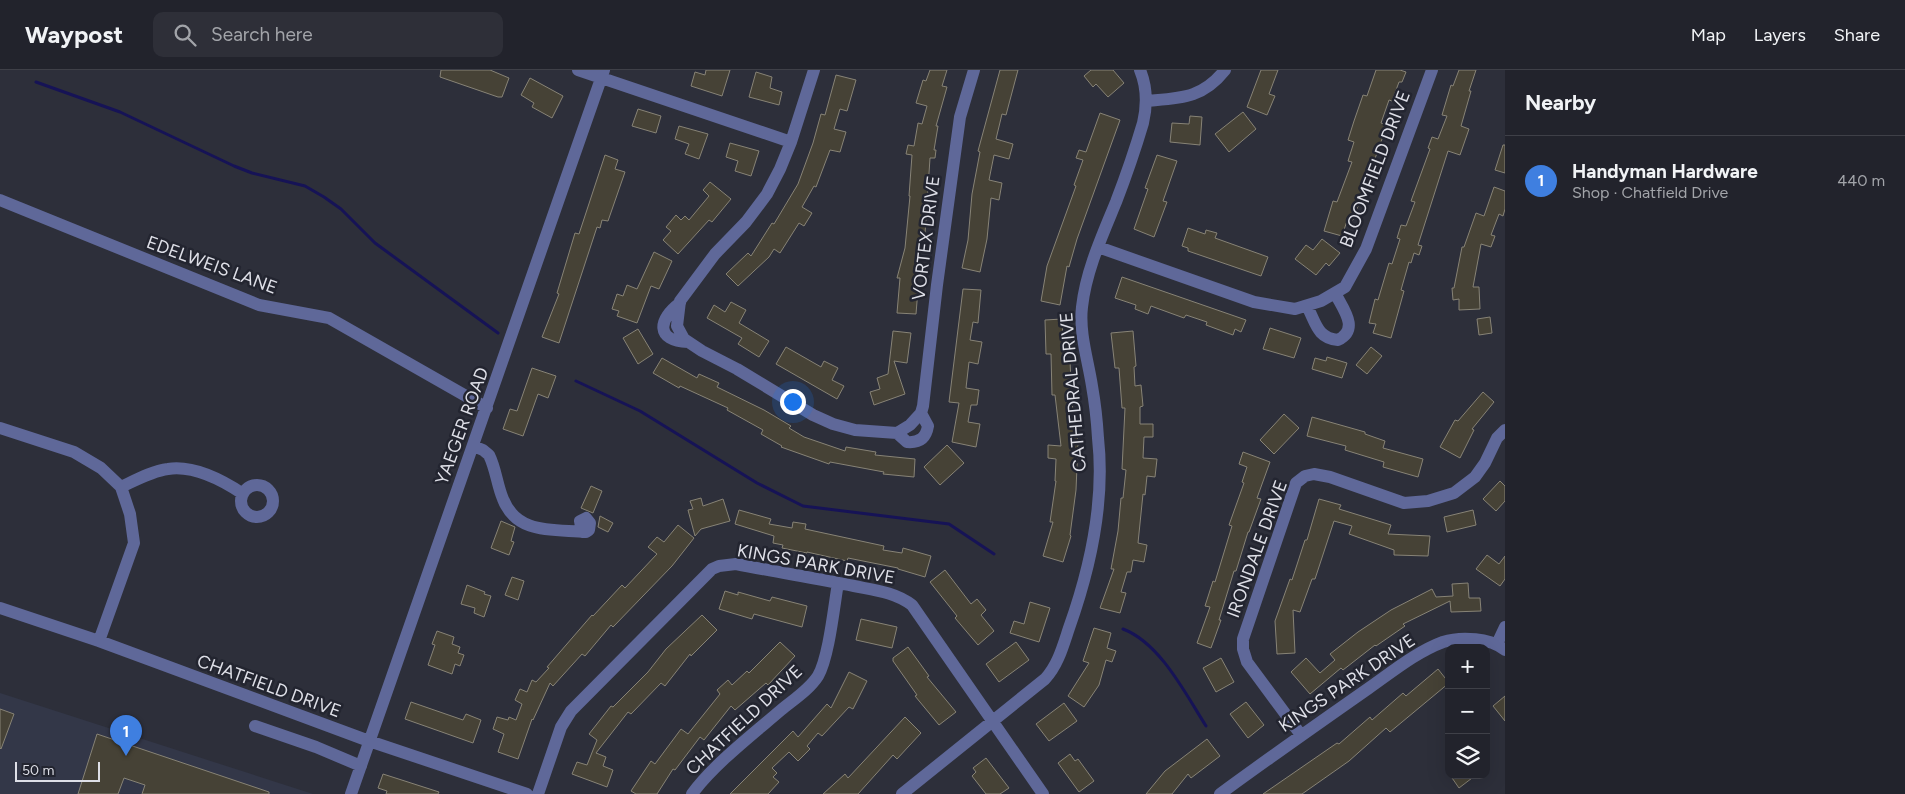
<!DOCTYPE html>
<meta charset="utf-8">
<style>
body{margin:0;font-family:Figtree,sans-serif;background:#2e2f38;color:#f1f3f6}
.controls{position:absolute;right:15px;bottom:15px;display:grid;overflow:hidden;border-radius:10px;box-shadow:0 5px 20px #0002}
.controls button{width:45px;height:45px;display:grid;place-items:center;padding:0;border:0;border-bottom:1px solid #3f4048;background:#22232c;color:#f1f3f6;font:25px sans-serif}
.scale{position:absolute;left:15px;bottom:12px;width:85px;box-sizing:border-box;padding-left:5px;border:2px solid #dedfe7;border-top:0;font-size:14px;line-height:18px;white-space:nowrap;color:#dedfe7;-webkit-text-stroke:4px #232530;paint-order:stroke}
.you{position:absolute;left:792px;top:331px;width:18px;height:18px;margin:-12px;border:4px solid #fff;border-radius:50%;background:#1a73e8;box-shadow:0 0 0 8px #1a73e833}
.badge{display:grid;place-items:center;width:32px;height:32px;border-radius:50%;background:#dbb233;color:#fff;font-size:16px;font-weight:700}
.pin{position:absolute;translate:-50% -41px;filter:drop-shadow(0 1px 2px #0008)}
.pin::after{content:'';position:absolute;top:26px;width:18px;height:15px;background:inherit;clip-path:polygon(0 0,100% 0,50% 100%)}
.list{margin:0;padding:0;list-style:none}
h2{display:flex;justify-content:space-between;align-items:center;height:65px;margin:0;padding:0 20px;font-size:21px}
h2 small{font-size:16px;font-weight:400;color:#a2a4a9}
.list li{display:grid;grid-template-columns:32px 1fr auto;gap:15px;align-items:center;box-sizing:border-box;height:90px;padding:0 20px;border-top:1px solid #3f4048}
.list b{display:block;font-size:19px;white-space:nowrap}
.list p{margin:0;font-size:16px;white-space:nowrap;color:#a2a4a9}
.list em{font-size:16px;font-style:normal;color:#a2a4a9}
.icon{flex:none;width:28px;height:28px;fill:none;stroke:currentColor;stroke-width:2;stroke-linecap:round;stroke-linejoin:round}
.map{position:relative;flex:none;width:1505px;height:724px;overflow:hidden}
header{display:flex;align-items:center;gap:30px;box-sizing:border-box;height:70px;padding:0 25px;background:#22232c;border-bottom:1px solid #3f4048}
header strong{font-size:24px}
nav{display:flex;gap:28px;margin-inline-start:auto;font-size:18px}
.search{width:350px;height:45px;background:#2e2f38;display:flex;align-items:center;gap:12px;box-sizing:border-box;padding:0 18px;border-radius:10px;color:#a2a4a9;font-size:19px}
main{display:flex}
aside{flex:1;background:#22232c}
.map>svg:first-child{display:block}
</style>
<header>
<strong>Waypost</strong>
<div class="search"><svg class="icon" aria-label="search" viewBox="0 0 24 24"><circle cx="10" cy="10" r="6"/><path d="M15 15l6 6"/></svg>Search here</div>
<nav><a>Map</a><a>Layers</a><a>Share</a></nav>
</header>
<main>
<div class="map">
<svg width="1505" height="724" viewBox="0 0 1505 724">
<rect width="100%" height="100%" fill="#2d2f3a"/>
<path fill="#333748" d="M 0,623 L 313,724 L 0,724 Z"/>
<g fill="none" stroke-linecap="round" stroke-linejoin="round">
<path stroke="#161356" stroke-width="3" d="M 36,12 L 120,42 L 234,96 L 252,103 L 305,116 L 324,127 L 341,139 L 375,173 L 498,263
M 576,311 L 640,341 L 757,413 L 803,436 L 949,454 L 994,484
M 1123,559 C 1160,573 1185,623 1206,656"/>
</g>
<path fill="#464236" stroke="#878376" d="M 441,0 L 490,0 L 509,8 L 502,27 L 498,27 L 440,7 Z
M 706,0 L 730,0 L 722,26 L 691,16 L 695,2 L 705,5 Z
M 930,0 L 947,0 L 942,16 L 947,17 L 936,56 L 938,56 L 934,80 L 936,80 L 935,88 L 930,88 L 925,164 L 913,219 L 918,219 L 916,244 L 897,243 L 900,208 L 897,208 L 905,178 L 910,126 L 909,126 L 912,85 L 906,84 L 908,75 L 914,76 L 918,53 L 922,54 L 927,36 L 916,33 L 923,10 L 926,11 Z
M 1000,0 L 1018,0 L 1006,45 L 1002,44 L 996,69 L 1013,74 L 1009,89 L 994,85 L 989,110 L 1002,113 L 999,130 L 991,128 L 987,169 L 980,202 L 962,198 L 968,170 L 972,124 L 980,82 L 978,81 Z
M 1091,0 L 1113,0 L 1124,13 L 1108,27 L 1096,14 L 1093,17 L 1084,6 Z
M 1261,0 L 1278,0 L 1269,24 L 1275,26 L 1267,45 L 1247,37 Z
M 1376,0 L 1400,0 L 1406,2 L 1402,12 L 1399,12 L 1392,31 L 1389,30 L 1381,53 L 1387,55 L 1353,150 L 1348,148 L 1342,166 L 1324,161 L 1333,131 L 1337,132 L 1352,92 L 1348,91 L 1354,72 L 1348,70 L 1354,51 L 1363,25 L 1367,26 Z
M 1459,0 L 1476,0 L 1469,21 L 1471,21 L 1461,56 L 1469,59 L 1460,85 L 1448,81 L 1418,175 L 1422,176 L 1419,185 L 1414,183 L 1411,193 L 1409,192 L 1401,220 L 1404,221 L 1391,268 L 1373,263 L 1376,254 L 1369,253 L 1375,229 L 1378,230 L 1389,193 L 1392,194 L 1400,169 L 1397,168 L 1401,155 L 1406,156 L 1415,132 L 1411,131 L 1430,79 L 1428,78 L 1432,67 L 1438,69 L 1447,46 L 1442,45 L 1451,15 L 1453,16 Z
M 756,2 L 772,7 L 770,18 L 782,22 L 779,35 L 749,27 Z
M 836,5 L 856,10 L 847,41 L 840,39 L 834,59 L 846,62 L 840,82 L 830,80 L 816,117 L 814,116 L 802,137 L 812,143 L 804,156 L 799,153 L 780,183 L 774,179 L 769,187 L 738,216 L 726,204 L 748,183 L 751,186 L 772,153 L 774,154 L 798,114 L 813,73 L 821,44 L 825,45 Z
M 530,8 L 563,26 L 552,48 L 532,37 L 534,33 L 521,25 Z
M 638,39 L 661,46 L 656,63 L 632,56 Z
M 1243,42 L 1256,59 L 1229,82 L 1215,64 Z
M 1100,43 L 1120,50 L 1077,169 L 1069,197 L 1067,196 L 1060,235 L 1041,231 L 1047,196 L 1076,116 L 1074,115 L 1083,90 L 1076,88 L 1079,80 L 1086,82 Z
M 1190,46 L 1202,47 L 1200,75 L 1170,72 L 1172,53 L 1189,54 Z
M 679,56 L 708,64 L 699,89 L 685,84 L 689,74 L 675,69 Z
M 730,73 L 759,81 L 751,106 L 735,101 L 738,91 L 726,87 Z
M 1503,75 L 1505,75 L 1505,103 L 1495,100 Z
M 605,85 L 618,90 L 615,99 L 625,102 L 608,151 L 602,150 L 600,158 L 597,157 L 559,273 L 542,267 L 559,224 L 557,223 L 575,163 L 579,164 Z
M 1157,85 L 1177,91 L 1163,131 L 1167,132 L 1154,167 L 1134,159 L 1148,119 L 1145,118 Z
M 710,112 L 731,129 L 712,152 L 709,150 L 678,184 L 663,170 L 671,161 L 666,157 L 676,145 L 681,150 L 685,146 L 689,150 L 709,126 L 703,120 Z
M 1494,117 L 1505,121 L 1505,139 L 1503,146 L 1499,144 L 1491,165 L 1495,166 L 1491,177 L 1481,174 L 1473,217 L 1479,217 L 1480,239 L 1459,240 L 1459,229 L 1453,230 L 1452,218 L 1454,218 L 1462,177 L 1464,177 L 1476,143 L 1484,146 Z
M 1188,158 L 1205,164 L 1206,160 L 1217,163 L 1215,168 L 1268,187 L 1261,206 L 1188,181 L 1188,178 L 1182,176 Z
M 1322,169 L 1340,183 L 1329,196 L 1326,193 L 1316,205 L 1295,189 L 1306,175 L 1313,180 Z
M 654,182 L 672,191 L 659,219 L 651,216 L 637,253 L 617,246 L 619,241 L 612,239 L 617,224 L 623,226 L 627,215 L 637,219 Z
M 1122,207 L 1246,250 L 1241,262 L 1235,259 L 1233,265 L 1206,255 L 1207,252 L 1186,245 L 1184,248 L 1151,236 L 1148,244 L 1135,239 L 1136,235 L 1115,228 Z
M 963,219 L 981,220 L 978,253 L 973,252 L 970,270 L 982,272 L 978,294 L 969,292 L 966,318 L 979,320 L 977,335 L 971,335 L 968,352 L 980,354 L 976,377 L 952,372 L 959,333 L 949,332 Z
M 731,232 L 746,240 L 739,253 L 769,271 L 759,287 L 738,274 L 742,268 L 707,248 L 714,235 L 725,242 Z
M 1490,247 L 1492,263 L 1479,265 L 1477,249 Z
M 1062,249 L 1064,291 L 1070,291 L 1072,333 L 1078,373 L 1076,420 L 1070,465 L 1071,466 L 1063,492 L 1043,486 L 1053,452 L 1050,452 L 1056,411 L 1055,411 L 1056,389 L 1048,388 L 1048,375 L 1061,376 L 1055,325 L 1052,325 L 1051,284 L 1046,284 L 1045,250 Z
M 1270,258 L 1301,268 L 1294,288 L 1263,279 Z
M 638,259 L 653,284 L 638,294 L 623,268 Z
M 893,261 L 911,263 L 907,293 L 894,291 L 905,324 L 874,335 L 870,322 L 880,319 L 877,308 L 888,304 Z
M 1133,261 L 1136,296 L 1134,297 L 1135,316 L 1141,315 L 1143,336 L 1140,337 L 1140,354 L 1153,354 L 1153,367 L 1144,367 L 1143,388 L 1157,389 L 1155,407 L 1147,406 L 1145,425 L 1143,424 L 1138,473 L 1147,475 L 1144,492 L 1133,490 L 1131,502 L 1127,502 L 1121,522 L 1126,523 L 1120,543 L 1100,538 L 1114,499 L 1111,499 L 1118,461 L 1121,428 L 1123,428 L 1126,400 L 1122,399 L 1125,338 L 1122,338 L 1119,298 L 1115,298 L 1111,263 Z
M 786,277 L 821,297 L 824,291 L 838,298 L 832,310 L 844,316 L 837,329 L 776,294 Z
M 1371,277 L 1382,286 L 1367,304 L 1356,295 Z
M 1327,287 L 1347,293 L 1342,308 L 1312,299 L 1315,288 L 1326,291 Z
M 662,288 L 697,308 L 699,304 L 719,313 L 717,317 L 764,340 L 791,356 L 789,358 L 804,367 L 845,381 L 846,377 L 876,382 L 875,385 L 915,389 L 914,407 L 883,404 L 884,402 L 830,392 L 829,394 L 781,377 L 782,376 L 761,364 L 763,360 L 727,340 L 728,338 L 680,316 L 679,318 L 653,303 Z
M 532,298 L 556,306 L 548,328 L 538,324 L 523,366 L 503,359 L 510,339 L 517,341 Z
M 1483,322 L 1494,332 L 1472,359 L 1474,360 L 1460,388 L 1440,377 L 1455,350 L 1458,351 Z
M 1284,344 L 1299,358 L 1274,384 L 1260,370 Z
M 1312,347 L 1365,362 L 1365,364 L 1385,371 L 1383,378 L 1423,389 L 1418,407 L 1383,397 L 1384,392 L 1345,380 L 1346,376 L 1307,366 Z
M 947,375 L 964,393 L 940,415 L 924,397 Z
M 1243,382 L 1270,392 L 1257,428 L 1261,429 L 1249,462 L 1248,462 L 1236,501 L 1234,501 L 1219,550 L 1221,550 L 1211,578 L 1197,573 L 1210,537 L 1205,536 L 1213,511 L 1215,512 L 1232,456 L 1229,455 L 1244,413 L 1242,412 L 1247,397 L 1239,394 Z
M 1500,411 L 1505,416 L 1505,431 L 1496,441 L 1483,429 Z
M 591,416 L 602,421 L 593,443 L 581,438 Z
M 701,428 L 703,436 L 723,429 L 730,451 L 701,459 L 695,466 L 688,440 L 693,439 L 690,431 Z
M 1319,429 L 1341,435 L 1339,439 L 1391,455 L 1388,464 L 1430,466 L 1428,486 L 1394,485 L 1394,480 L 1349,464 L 1352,456 L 1334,451 L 1315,509 L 1312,509 L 1300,542 L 1293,540 L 1295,583 L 1277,584 L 1275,551 L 1290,509 L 1292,510 L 1305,470 L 1307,470 Z
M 739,440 L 771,449 L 769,454 L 792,458 L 793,452 L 806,454 L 805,459 L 884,476 L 883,480 L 902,483 L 903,478 L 931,486 L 925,507 L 898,499 L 898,498 L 848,488 L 847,491 L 807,482 L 807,483 L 782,478 L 783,475 L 773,473 L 774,466 L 735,454 Z
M 1473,440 L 1476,455 L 1447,462 L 1444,447 Z
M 600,446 L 613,453 L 608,462 L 598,457 Z
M 501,451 L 515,457 L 511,471 L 514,472 L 509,485 L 491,478 Z
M 678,455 L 694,468 L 672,496 L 613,557 L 611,555 L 585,586 L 582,584 L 553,616 L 550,613 L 533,650 L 532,649 L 518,689 L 498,682 L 504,664 L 493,659 L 497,647 L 508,650 L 509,647 L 516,650 L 522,634 L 515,630 L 520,619 L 527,622 L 532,610 L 536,612 L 549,598 L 547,597 L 592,545 L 593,546 L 622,515 L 625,518 L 657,484 L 648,477 L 657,467 L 664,472 Z
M 1487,485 L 1499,494 L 1505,486 L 1505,509 L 1500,516 L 1476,499 Z
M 945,500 L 971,534 L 977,529 L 986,540 L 981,545 L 994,561 L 978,575 L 955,548 L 957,546 L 930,512 Z
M 512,507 L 524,511 L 518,530 L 505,525 Z
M 1468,513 L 1469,528 L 1480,528 L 1481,541 L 1451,542 L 1450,531 L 1403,554 L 1405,556 L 1376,576 L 1375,575 L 1343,600 L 1341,598 L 1310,624 L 1291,602 L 1306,588 L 1320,603 L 1335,590 L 1330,584 L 1358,562 L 1391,540 L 1432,519 L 1436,527 L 1453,526 L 1452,514 Z
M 467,515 L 485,522 L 484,524 L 491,526 L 484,547 L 474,543 L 475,538 L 461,534 Z
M 725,521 L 738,525 L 738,522 L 770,531 L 772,527 L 807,536 L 802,557 L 754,544 L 752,549 L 719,539 Z
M 1030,532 L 1050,538 L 1039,572 L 1010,563 L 1014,551 L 1024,554 Z
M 702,545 L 717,560 L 691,586 L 690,584 L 665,616 L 661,613 L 631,644 L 628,642 L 596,683 L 606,687 L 603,696 L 613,700 L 607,717 L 572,704 L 577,692 L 587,695 L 597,670 L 589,664 L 611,636 L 613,637 L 648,602 L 666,579 Z
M 861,549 L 897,557 L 892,578 L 856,570 Z
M 1094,558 L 1111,563 L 1107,578 L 1116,581 L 1112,592 L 1106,590 L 1099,615 L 1084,637 L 1068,626 L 1089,593 L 1083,591 Z
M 437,561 L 454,567 L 452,574 L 460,577 L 458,583 L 464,585 L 460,596 L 455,594 L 452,604 L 428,595 L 435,575 L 432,574 Z
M 780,572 L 795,586 L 768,615 L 766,613 L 735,640 L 731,636 L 704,670 L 700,667 L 675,700 L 673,699 L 657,724 L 636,724 L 631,721 L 651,691 L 655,694 L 681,659 L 688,664 L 720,624 L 717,620 L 728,610 L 732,615 L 747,601 L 749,603 Z
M 1016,572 L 1029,590 L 999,612 L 986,594 Z
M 908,577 L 929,606 L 927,607 L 956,642 L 939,655 L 915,626 L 917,625 L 893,591 L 893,588 Z
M 1221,588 L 1234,612 L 1216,622 L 1203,598 Z
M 1438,599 L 1449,613 L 1390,662 L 1386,658 L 1349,691 L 1302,724 L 1263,724 L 1337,673 L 1339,674 L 1370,647 L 1372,650 L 1403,623 L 1406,626 Z
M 849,602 L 867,611 L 853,639 L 849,637 L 822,666 L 818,663 L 807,676 L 810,679 L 798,691 L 789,682 L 772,698 L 777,703 L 773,707 L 779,712 L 768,724 L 730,724 L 793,661 L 798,667 L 827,634 L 831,638 Z
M 1505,626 L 1505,651 L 1493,636 Z
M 411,632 L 463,650 L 466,644 L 481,650 L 473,673 L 405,649 Z
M 1246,632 L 1264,655 L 1248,668 L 1230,644 Z
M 1064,633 L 1077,651 L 1049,671 L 1036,654 Z
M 0,639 L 14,644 L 1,679 L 0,678 Z
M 905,647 L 921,663 L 897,689 L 893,685 L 858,724 L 823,724 L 845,704 L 848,708 Z
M 97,664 L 269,722 L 269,724 L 142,724 L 145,715 L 124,708 L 118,724 L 78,724 Z
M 1207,669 L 1220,686 L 1191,708 L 1188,704 L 1172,724 L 1146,724 L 1165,701 Z
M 1070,684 L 1075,691 L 1078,689 L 1094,711 L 1079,722 L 1058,693 Z
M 986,688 L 1009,718 L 1000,724 L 986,724 L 972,706 L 976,702 L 973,698 Z
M 383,704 L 439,722 L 438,724 L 386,724 L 387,721 L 378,718 Z
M 1450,705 L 1476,705 L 1459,718 Z"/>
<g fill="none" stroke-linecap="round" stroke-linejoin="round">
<path stroke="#5f6899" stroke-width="12" d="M 578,0 L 791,72
M 814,0 L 791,72 L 780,99 L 767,124 L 746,152 L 715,184 L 680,231 L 677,256 L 684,269 L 702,281 L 737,299 L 813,345 L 833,354 L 855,360 L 897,363 L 910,355 L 921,343 L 923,336 L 937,215 L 960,47 L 974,0
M 1146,31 C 1180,28 1202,29 1225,0
M 0,130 L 259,235 L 329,248 L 487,338
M 1098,177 L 1254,232 L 1295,239 L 1321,231 L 1345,217 L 1366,179 L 1432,0
M 680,233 C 658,249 655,271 688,272
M 1307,236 C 1316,253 1317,268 1338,270 C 1360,259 1343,239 1335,223
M 0,358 L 74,382 L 101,398 L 121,417 L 130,444 L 134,473 L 99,571
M 897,363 L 907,372 C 919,373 926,368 928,356 L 921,343
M 473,376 L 483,380 L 489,385 C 496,399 497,415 503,429 C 517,465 554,459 586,462 L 589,460 L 590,453 L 586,448 L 580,451 L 582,462
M241 431a16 16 0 1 1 32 0a16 16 0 1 1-32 0Z
M 121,417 C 136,410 152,401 168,399 C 194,395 222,410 243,424
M 0,538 L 99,571 L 369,671 L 527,724
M 1497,574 L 1505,557
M 255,656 L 316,677 L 361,696
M 1301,665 L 1247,592 L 1243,579 L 1243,569 L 1296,413 L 1305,406 L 1314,404 L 1330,407 L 1404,433 L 1428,431 L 1454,423 L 1475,407 L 1485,393 L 1497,368 L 1505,360
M 351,724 L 604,0
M 538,724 L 561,657 L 571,641 L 712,499 L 719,496 L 736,494 C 776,502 815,508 854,516 C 874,520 895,522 912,535 L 1043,724
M 692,724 C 713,695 753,664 781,640 C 793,630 809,620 818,606 C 829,587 834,536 838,513
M 902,724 L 1045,609 C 1058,595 1063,576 1069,558 C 1090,499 1105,431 1098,368 C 1097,351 1095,333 1092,316 C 1088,290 1079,263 1082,237 C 1086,201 1102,166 1116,132 C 1126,106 1135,80 1143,53 C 1147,36 1147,17 1140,0
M 1220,724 C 1269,688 1319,653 1369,618 C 1392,602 1416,582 1443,572 C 1461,566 1491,568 1505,580"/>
</g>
<g text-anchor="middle" stroke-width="5" stroke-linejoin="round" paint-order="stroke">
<g font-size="18" fill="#dedfe7" stroke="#232530">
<text transform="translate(1375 99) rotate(-69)" y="6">BLOOMFIELD DRIVE</text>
<text transform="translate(926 168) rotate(-83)" y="6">VORTEX DRIVE</text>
<text transform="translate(212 195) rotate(20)" y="6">EDELWEIS LANE</text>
<text transform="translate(1073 322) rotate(-95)" y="6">CATHEDRAL DRIVE</text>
<text transform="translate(462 356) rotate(-70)" y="6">YAEGER ROAD</text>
<text transform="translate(1257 479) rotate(-70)" y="6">IRONDALE DRIVE</text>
<text transform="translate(816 494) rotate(10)" y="6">KINGS PARK DRIVE</text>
<text transform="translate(1347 613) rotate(-34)" y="6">KINGS PARK DRIVE</text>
<text transform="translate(269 616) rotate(20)" y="6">CHATFIELD DRIVE</text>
<text transform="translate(744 650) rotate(-43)" y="6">CHATFIELD DRIVE</text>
</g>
</g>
</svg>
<div class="controls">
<button>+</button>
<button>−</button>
<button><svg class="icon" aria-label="layers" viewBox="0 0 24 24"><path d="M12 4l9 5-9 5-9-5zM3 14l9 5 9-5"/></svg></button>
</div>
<div class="scale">50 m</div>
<div class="you"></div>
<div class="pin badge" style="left:126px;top:686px;background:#3f7fe0">1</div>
</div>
<aside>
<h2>Nearby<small></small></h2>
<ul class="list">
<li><span class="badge" style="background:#3f7fe0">1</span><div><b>Handyman Hardware</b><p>Shop · Chatfield Drive</p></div><em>440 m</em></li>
</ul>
</aside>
</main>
